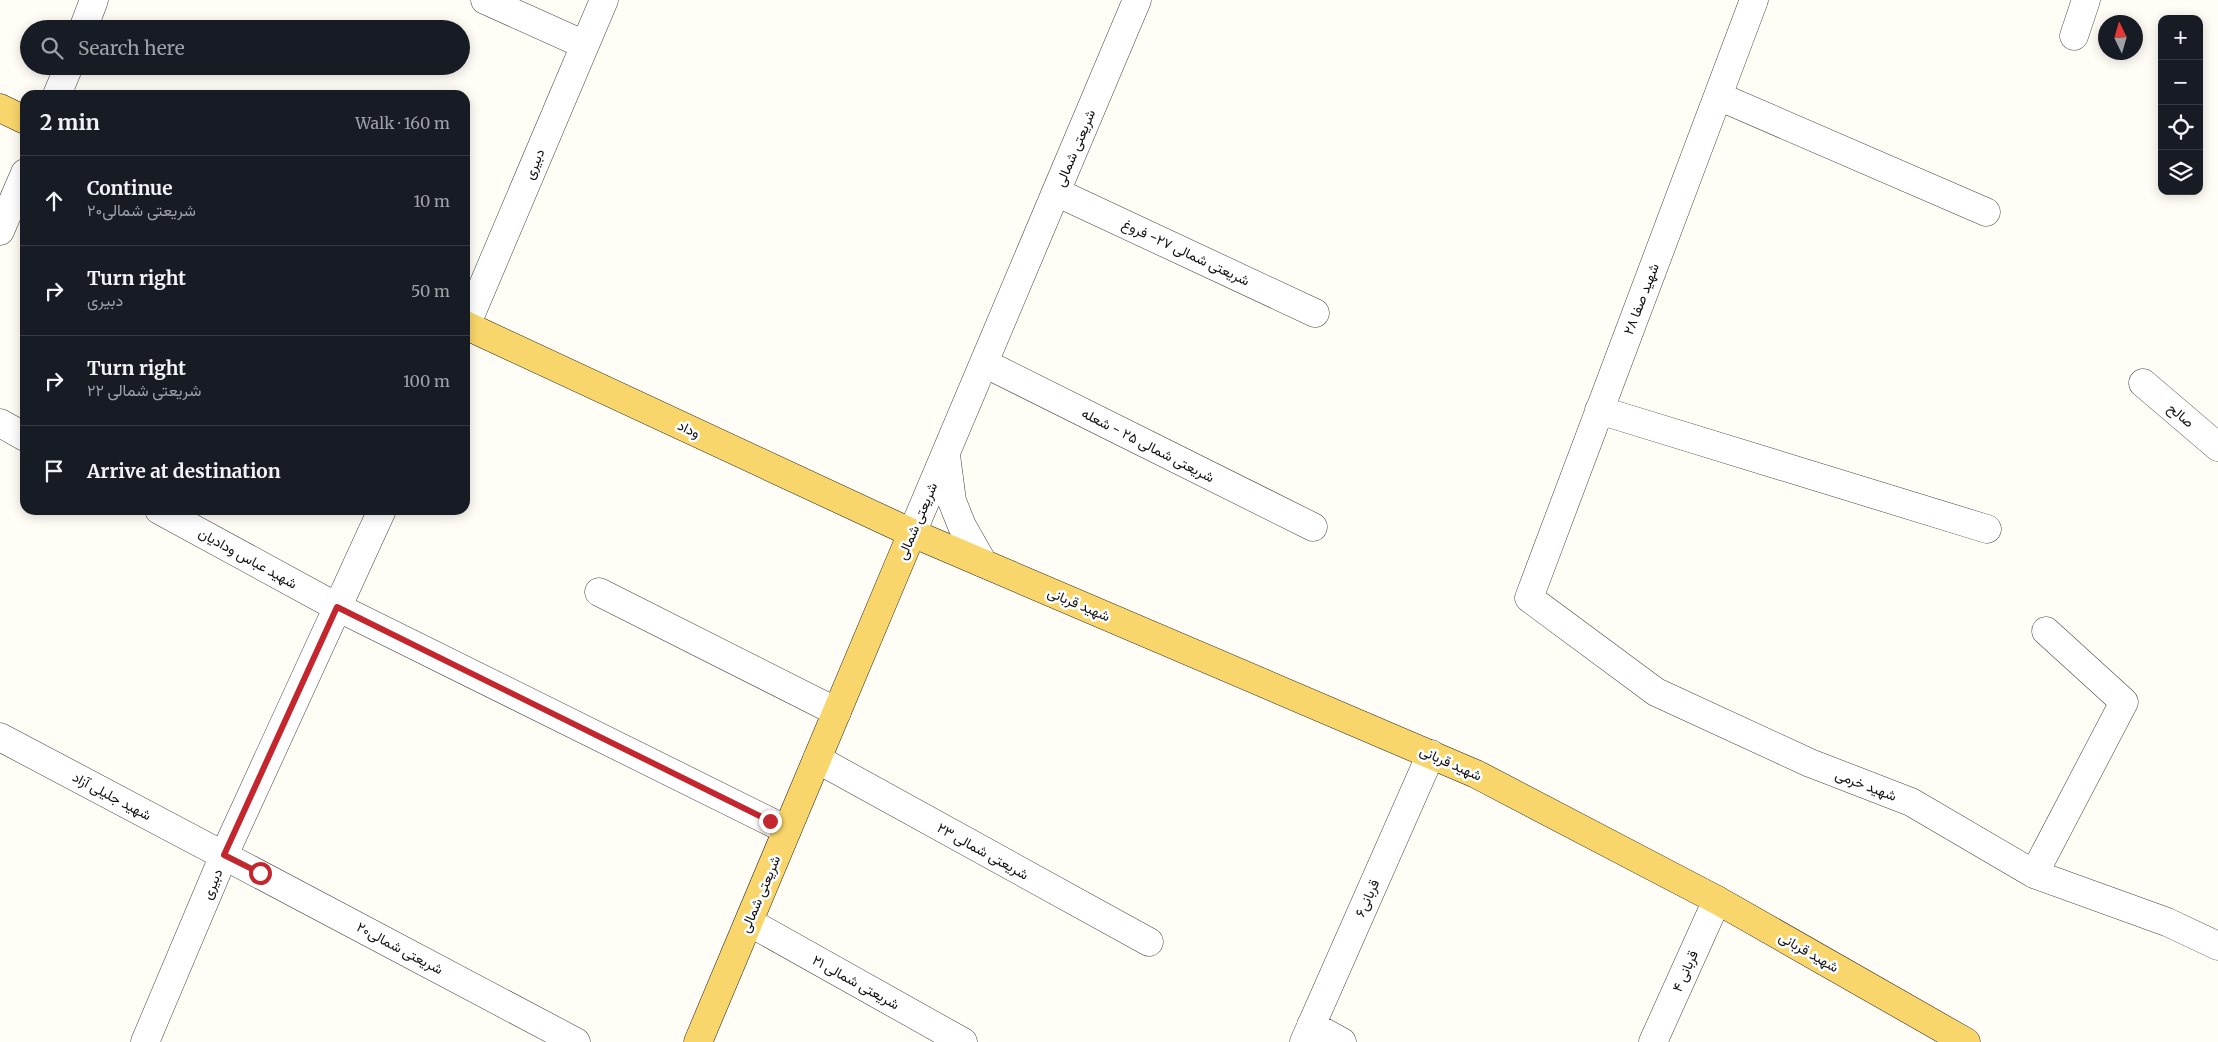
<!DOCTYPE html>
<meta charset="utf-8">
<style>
body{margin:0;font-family:Merriweather,Vazirmatn,serif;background:#20242c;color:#f1f3f6}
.controls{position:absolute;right:15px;top:15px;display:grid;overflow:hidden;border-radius:10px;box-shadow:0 2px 12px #0003}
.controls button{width:45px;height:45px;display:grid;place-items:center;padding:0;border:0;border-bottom:1px solid #363941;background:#171b24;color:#f1f3f6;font:25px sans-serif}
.compass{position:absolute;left:2098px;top:15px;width:45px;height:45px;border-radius:50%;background:#171b24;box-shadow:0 2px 12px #0003;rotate:355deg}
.stop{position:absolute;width:15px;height:15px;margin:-11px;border:4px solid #c4262e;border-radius:50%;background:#fff}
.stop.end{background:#c4262e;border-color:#fff;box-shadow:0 1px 5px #0008}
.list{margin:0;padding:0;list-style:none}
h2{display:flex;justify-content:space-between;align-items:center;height:65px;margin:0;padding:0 20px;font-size:21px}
h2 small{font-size:16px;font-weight:400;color:#9ea1a6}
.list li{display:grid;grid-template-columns:32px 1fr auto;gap:15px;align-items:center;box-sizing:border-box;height:90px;padding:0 20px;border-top:1px solid #363941}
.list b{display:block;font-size:19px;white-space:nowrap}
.list p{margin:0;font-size:16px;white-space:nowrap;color:#9ea1a6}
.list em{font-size:16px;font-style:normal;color:#9ea1a6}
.icon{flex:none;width:28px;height:28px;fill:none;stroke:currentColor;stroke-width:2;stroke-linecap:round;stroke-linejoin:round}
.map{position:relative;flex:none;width:2218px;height:1042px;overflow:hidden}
.search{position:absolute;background:#171b24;box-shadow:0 2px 12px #0003;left:20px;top:20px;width:450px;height:55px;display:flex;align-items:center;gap:12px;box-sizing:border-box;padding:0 18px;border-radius:28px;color:#9ea1a6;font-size:19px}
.panel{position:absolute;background:#171b24;box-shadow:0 2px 12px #0003;left:20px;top:90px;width:450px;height:425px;border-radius:15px}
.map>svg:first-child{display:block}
</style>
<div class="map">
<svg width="2218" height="1042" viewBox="0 0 2218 1042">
<rect width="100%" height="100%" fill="#fffdf5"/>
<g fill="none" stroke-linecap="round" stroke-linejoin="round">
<defs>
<path id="minor" d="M 485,0 L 585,45
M 1754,0 L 1529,598 L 1656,692 L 1810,763 L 1911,802 L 2034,874 L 2167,922 L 2218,946
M 83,29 L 94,0
M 2074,36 L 2086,0
M 57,95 L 69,66
M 1718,96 L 1986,212
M 1056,192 L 1315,313
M 0,231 L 25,173
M 465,328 L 604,0
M 984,363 L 1313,527
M 2143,383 L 2218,447
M 1599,410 L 1987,529
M 0,423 L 25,437
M 946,455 L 952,501 L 962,526 L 983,563
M 159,510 L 337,607 L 787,830
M 912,533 L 1137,0
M 599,592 L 837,712
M 0,737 L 576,1042
M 817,759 L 1149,942
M 2034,874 L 2124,702 L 2046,631
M 749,922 L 963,1042
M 1311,1025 L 1342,1042
M 145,1042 L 224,855 L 382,510
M 1304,1042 L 1431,754
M 1653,1042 L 1717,900"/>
<path id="major" d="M 0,108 L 25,120
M 465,325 L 912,533 L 1476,774 L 1717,900 L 1966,1042
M 698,1042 L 912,533"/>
</defs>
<use href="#minor" stroke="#444" stroke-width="29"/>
<use href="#major" stroke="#222" stroke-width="29"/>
<use href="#minor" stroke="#fff" stroke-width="28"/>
<use href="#major" stroke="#f9d66b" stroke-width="28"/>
</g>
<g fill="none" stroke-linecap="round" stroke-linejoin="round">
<path stroke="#c4262e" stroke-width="6" d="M 260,873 L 224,855 L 337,607 L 770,821"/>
</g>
<g text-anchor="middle" stroke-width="5" stroke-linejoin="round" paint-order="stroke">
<g font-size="14" fill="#111" stroke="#fff">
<text transform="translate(1075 148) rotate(-67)" y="5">شریعتی شمالی</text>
<text transform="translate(534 164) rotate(-67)" y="5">دبیری</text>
<text transform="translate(1186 252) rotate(25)" y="5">شریعتی شمالی ۲۷- فروغ</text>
<text transform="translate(1641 299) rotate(-69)" y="5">شهید صفا ۲۸</text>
<text transform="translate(2181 415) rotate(40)" y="5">صالح</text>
<text transform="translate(689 429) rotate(25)" y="5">وداد</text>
<text transform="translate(1148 445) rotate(27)" y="5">شریعتی شمالی ۲۵ - شعله</text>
<text transform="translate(917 521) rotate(-67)" y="5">شریعتی شمالی</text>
<text transform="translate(248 558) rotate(29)" y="5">شهید عباس ودادیان</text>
<text transform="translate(1079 604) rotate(23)" y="5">شهید قربانی</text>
<text transform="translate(1451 763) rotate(24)" y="5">شهید قربانی</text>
<text transform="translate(1866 785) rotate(21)" y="5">شهید خرمی</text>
<text transform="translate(112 796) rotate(28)" y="5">شهید جلیلی آزاد</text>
<text transform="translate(983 851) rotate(29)" y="5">شریعتی شمالی ۲۳</text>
<text transform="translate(212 884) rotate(-67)" y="5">دبیری</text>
<text transform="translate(760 894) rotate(-67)" y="5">شریعتی شمالی</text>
<text transform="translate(1367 898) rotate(-66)" y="5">قربانی۶</text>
<text transform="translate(400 948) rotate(28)" y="5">شریعتی شمالی۲۰</text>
<text transform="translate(1809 952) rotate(30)" y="5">شهید قربانی</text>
<text transform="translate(1685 971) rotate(-66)" y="5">قربانی ۴</text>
<text transform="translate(856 982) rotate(29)" y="5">شریعتی شمالی ۲۱</text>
</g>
</g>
</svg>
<div class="controls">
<button>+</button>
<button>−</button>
<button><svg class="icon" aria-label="locate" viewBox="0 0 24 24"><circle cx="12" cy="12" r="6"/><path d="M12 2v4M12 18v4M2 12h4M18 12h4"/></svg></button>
<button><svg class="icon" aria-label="layers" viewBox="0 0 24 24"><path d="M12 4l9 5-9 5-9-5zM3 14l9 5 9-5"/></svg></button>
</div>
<svg class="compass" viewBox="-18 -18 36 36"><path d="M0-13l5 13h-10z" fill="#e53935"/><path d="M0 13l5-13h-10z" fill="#9ea1a6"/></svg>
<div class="stop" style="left:260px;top:873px"></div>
<div class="stop end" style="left:770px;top:821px"></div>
<div class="search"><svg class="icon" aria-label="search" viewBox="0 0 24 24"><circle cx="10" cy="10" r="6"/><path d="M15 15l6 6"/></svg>Search here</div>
<section class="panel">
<h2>2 min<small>Walk · 160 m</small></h2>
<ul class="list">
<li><svg class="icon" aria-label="ahead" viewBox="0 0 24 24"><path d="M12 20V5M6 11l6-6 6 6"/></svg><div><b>Continue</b><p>شریعتی شمالی۲۰</p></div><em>10 m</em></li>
<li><svg class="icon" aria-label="right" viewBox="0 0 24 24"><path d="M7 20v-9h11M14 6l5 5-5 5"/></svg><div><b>Turn right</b><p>دبیری</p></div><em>50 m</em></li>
<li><svg class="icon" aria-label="right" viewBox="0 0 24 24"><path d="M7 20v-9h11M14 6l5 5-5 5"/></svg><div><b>Turn right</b><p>شریعتی شمالی ٢٢</p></div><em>100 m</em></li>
<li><svg class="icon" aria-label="arrive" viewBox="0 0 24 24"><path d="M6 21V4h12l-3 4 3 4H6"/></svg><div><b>Arrive at destination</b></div></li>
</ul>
</section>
</div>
